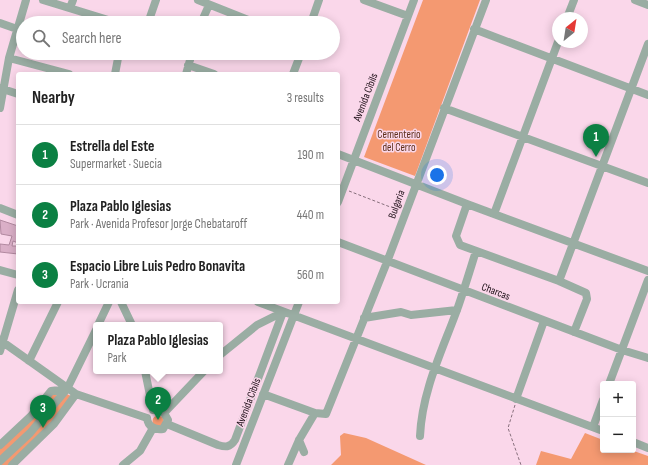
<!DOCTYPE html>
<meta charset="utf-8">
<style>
body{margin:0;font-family:"Sofia Sans Condensed",sans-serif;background:#f2f2f2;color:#222}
.controls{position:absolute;right:12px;bottom:12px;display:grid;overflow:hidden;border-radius:4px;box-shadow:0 2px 10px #0003}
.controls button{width:36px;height:36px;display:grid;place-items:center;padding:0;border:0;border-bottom:1px solid #e0e0e0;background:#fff;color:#222;font:20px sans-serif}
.compass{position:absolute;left:552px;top:12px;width:36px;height:36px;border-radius:50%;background:#fff;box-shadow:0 2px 10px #0003;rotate:30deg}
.you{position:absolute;left:437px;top:175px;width:14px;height:14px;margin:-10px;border:3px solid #fff;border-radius:50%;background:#1a73e8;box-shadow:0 0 0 6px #1a73e833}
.badge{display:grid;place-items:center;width:26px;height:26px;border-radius:50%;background:#0b8043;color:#fff;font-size:13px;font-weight:700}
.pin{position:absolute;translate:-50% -33px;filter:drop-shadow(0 1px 2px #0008)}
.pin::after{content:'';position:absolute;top:21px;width:14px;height:12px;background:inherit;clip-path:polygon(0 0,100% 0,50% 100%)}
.popup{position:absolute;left:93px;top:322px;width:130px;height:52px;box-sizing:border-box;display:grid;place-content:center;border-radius:4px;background:#fff;filter:drop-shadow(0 1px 3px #0005);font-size:13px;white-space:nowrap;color:#767676}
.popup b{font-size:15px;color:#222}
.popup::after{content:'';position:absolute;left:50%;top:100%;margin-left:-8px;border:8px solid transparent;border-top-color:#fff}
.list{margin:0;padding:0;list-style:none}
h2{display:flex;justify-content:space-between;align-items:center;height:52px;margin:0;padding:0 16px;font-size:17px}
h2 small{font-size:13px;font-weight:400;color:#767676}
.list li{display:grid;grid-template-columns:26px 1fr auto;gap:12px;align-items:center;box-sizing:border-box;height:60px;padding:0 16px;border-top:1px solid #e0e0e0}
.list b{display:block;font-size:15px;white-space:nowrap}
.list p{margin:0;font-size:13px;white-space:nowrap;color:#767676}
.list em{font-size:13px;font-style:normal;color:#767676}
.icon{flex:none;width:22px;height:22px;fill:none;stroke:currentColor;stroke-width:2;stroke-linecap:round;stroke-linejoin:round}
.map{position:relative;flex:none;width:648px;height:465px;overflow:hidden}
.search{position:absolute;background:#fff;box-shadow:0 2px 10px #0003;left:16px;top:16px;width:324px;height:44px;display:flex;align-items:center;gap:10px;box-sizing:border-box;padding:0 14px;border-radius:22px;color:#767676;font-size:15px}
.panel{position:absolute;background:#fff;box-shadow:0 2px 10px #0003;left:16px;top:72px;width:324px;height:232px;border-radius:4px}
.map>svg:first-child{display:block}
</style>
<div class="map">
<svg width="648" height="465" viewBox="0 0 648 465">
<rect width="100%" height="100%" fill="#fad7ea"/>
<path fill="#f49971" d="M 423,0 L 480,0 L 415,176 L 364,157 Z
M 59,392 L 46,413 L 0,458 L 0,447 L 52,394 Z
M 67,394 L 71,396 L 60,414 L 10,465 L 0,465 L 30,437 Z
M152.5 421a5.5 5.5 0 1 1 11 0a5.5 5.5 0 1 1-11 0Z
M 344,433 L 366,438 L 426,465 L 331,465 L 341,455 L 340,436 Z
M 585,433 L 603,440 L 603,450 L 631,450 L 648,456 L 648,465 L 536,465 L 541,451 L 571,459 Z"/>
<path fill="#daafc7" stroke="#b289a0" d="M 0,220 L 18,226 L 18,243 L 13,241 L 12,246 L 18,246 L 18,254 L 0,252 L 0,244 L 9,245 L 12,236 L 1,234 Z"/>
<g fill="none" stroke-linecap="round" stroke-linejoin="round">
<path stroke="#876f7c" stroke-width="1" stroke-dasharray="3 2" stroke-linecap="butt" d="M 349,191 L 398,210
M 515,405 L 508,428 L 521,465"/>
<path stroke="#9aada3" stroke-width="8" d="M 43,0 L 118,23
M 198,0 L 256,23
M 364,0 L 408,16
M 635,0 L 648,5
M 70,8 L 73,0
M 567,18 L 574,0
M 0,23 L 17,29
M 148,23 L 156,0
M 201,23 L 209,5
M 311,23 L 319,0
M 474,29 L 648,95
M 9,58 L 69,74
M 188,65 L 214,74
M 115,74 L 119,53
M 186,74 L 192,53
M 293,74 L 301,53
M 0,88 L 18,94
M 0,108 L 9,58 L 26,0
M 444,108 L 648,183
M 338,154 L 467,204 L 648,271
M 338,202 L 414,0
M 467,204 L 456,236 L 460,245 L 559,281 L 586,293 L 587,299 L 574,332
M 0,208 L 18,215
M 494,214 L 558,42
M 338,242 L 622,350 L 648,358
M 0,270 L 18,275
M 559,281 L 648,44
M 121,302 L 132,325
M 258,302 L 603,431
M 364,318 L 401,312 L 411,315 L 457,310
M 98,325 L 109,302
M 0,340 L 76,394 L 147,418
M 0,351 L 18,290
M 220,355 L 257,325 L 283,312
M 29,361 L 58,302
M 145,371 L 153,410
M 609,384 L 648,280
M 263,394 L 315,413 L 326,414 L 387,262 L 486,0
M 516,399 L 544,321
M 164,413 L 204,371
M 147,418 C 148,427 155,430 163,429 L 168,420 L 164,413
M 167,424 L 218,445 C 225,447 230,448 235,440 L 283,312
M 593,427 L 603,400
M 420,436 C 422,391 442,351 457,310 C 464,290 470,270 476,251
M 299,440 L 304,452
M 633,442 L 648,448
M 0,445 L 31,416 L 51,391 L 67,389
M 0,461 L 30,433 L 67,389 L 96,330
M 12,465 L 54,424 L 76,394
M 123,465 L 140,451 L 153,428
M 236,465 L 299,302
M 288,465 L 299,440 L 315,413"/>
</g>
<g text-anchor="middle" stroke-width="3" stroke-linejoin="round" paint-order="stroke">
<g font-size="11" fill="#1c0e16" stroke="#fad7ea">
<text transform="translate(365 97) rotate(-69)" y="4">Avenida Cibils</text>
<text transform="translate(396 204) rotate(-70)" y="4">Bulgaria</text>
<text transform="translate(496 291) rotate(21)" y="4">Charcas</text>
<text transform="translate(248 402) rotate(-69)" y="4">Avenida Cibils</text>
</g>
<g font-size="11" fill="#5e301c" stroke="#fad7ea">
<text x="399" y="138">Cementerio<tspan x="399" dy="13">del Cerro</tspan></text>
</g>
</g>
</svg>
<div class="controls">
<button>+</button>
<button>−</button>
</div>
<svg class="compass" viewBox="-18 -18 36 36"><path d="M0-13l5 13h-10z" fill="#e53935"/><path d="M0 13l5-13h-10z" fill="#767676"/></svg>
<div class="you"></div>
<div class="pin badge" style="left:596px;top:157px">1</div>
<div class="pin badge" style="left:158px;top:420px">2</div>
<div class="popup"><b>Plaza Pablo Iglesias</b>Park</div>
<div class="pin badge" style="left:43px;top:428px">3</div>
<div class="search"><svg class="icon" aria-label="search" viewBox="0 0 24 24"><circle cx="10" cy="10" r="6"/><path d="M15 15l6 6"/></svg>Search here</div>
<section class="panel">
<h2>Nearby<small>3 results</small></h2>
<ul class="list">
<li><span class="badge">1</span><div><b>Estrella del Este</b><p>Supermarket · Suecia</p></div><em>190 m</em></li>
<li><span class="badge">2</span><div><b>Plaza Pablo Iglesias</b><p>Park · Avenida Profesor Jorge Chebataroff</p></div><em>440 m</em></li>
<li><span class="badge">3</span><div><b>Espacio Libre Luis Pedro Bonavita</b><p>Park · Ucrania</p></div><em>560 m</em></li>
</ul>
</section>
</div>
